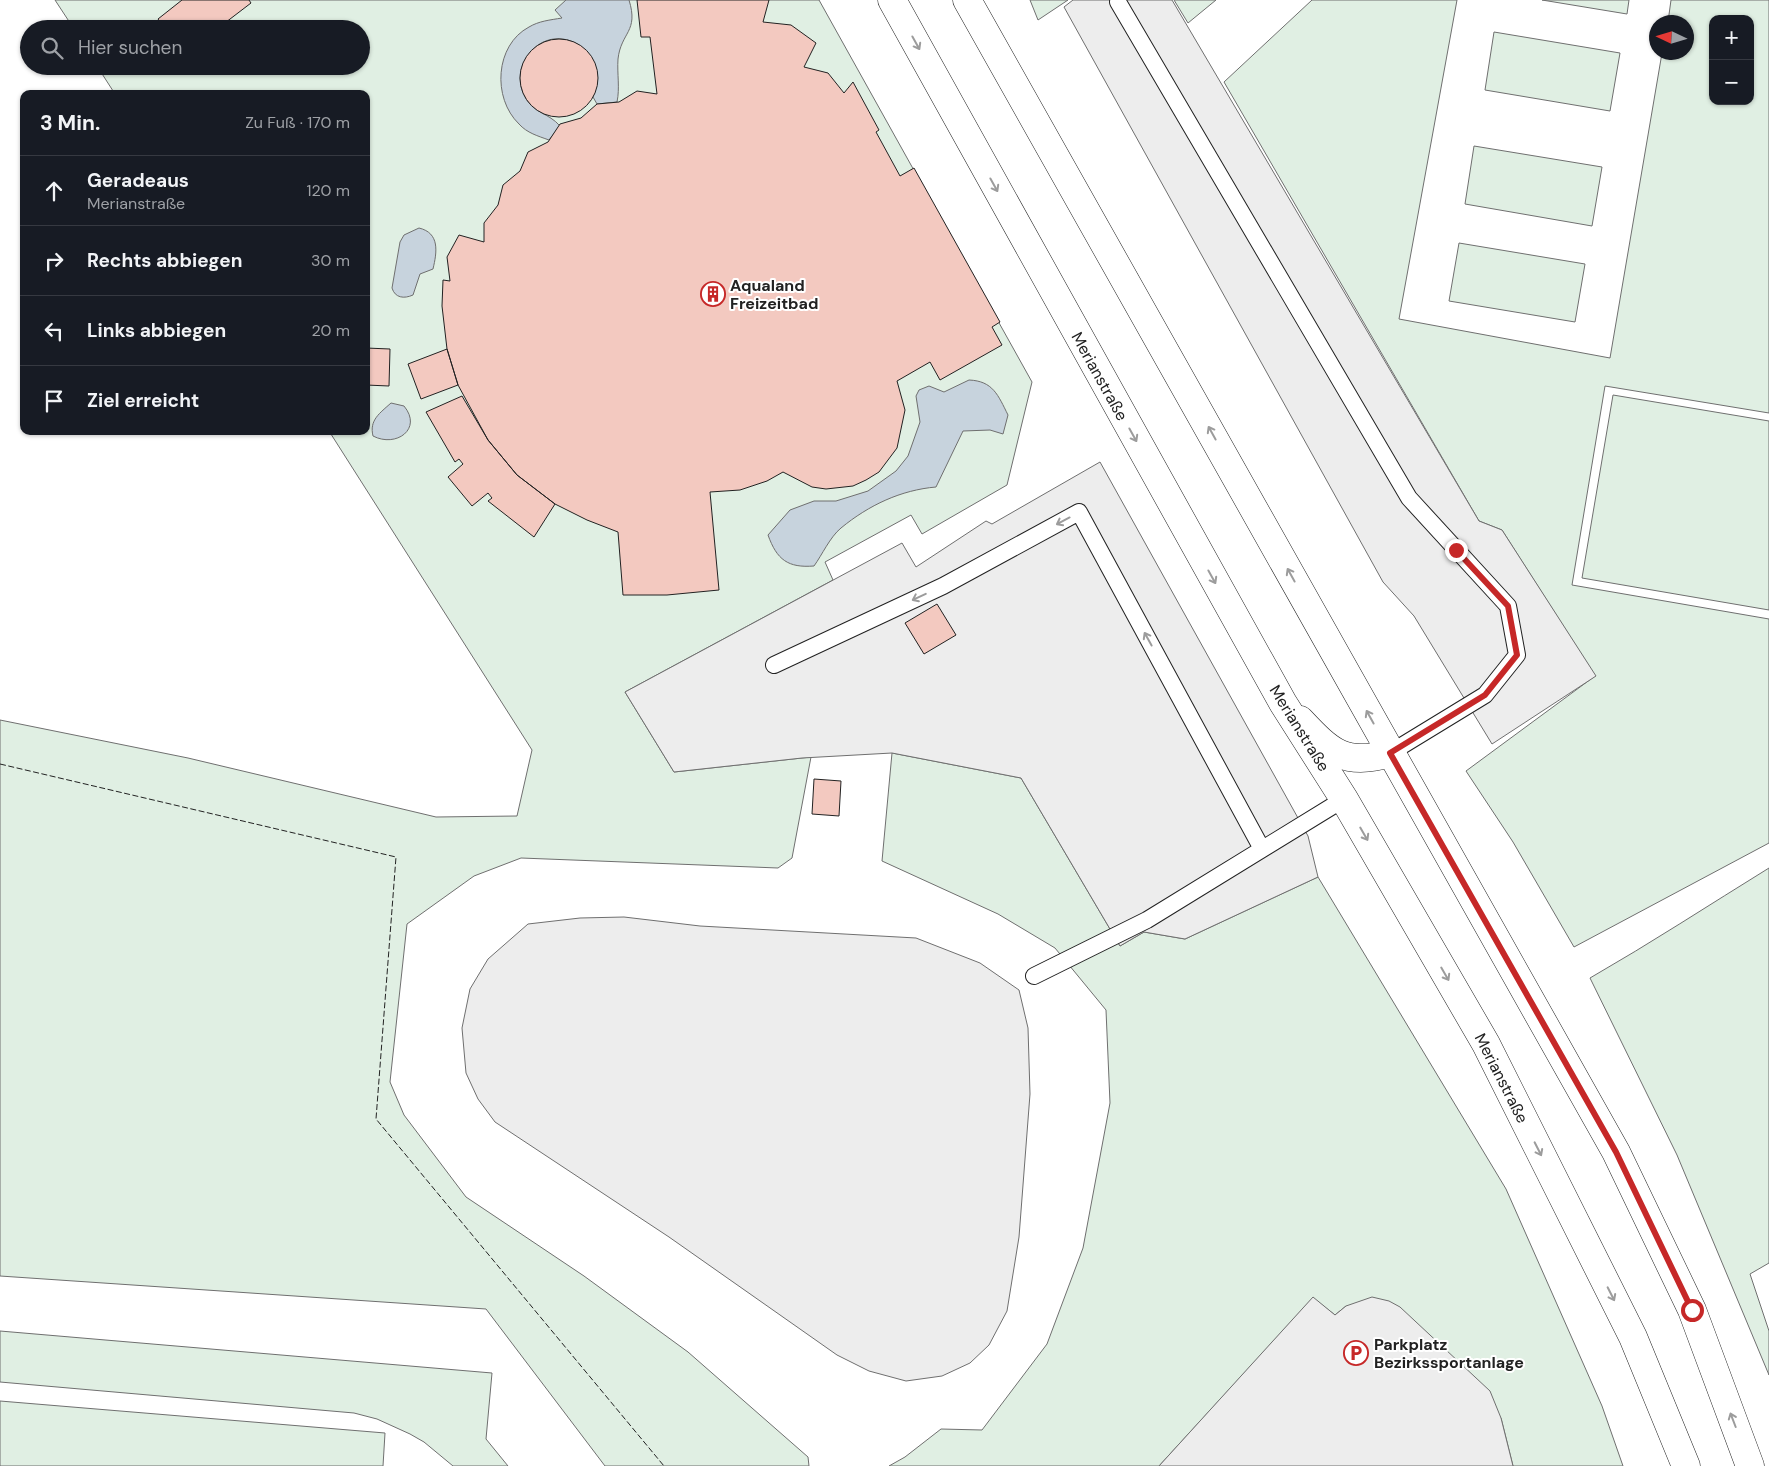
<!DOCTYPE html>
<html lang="de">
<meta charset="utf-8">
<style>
body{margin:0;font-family:"DM Sans",sans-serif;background:#20242c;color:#f1f3f6}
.controls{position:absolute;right:15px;top:15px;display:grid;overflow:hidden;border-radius:10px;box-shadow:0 1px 4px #0004}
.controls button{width:45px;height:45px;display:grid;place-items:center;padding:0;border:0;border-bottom:1px solid #363941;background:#171b24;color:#f1f3f6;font:25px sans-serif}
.compass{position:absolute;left:1649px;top:15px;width:45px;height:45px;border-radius:50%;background:#171b24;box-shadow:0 1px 4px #0004;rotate:274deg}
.stop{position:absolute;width:15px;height:15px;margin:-11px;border:4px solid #c62828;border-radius:50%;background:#fff}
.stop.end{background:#c62828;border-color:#fff;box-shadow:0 1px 5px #0008}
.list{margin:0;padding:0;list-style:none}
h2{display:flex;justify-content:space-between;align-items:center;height:65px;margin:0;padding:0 20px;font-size:21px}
h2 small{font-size:16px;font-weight:400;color:#9ea1a6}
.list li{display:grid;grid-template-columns:32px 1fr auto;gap:15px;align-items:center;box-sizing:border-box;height:70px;padding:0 20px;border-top:1px solid #363941}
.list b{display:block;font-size:19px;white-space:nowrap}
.list p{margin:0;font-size:16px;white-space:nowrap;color:#9ea1a6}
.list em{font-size:16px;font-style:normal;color:#9ea1a6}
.icon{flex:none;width:28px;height:28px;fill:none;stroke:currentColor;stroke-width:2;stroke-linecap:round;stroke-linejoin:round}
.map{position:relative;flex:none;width:1769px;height:1466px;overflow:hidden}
.search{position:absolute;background:#171b24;box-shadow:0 1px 4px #0004;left:20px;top:20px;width:350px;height:55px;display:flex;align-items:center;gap:12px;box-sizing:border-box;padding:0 18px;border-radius:28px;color:#9ea1a6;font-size:19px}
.panel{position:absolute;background:#171b24;box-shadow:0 1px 4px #0004;left:20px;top:90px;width:350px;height:345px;border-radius:10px}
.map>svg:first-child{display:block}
</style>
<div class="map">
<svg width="1769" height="1466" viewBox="0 0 1769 1466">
<rect width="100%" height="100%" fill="#fff"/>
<path fill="#e0efe3" stroke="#6f6f6f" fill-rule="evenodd" d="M 55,0 L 819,0 L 1032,382 L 1007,485 L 922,534 L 911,515 L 825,562 L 833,580 L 625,692 L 674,772 L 811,757 L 792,858 L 778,868 L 521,858 L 474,876 L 407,924 L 390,1082 L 404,1115 L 466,1197 L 584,1276 L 688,1352 L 808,1457 L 809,1466 L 605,1466 L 486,1309 L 0,1276 L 0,720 L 188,758 L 436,817 L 517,816 L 532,750 L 329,431 L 366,431 L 366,94 L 115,94 L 97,66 L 361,66 L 361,29 L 74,29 Z
M 1030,0 L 1068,0 L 1038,20 Z
M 1174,0 L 1216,0 L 1188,23 Z
M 1312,0 L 1457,0 L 1399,319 L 1610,358 L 1662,53 L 1686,52 L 1686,22 L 1668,22 L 1671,0 L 1769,0 L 1769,413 L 1605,386 L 1572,585 L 1769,619 L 1769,843 L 1574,947 L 1513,842 L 1466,771 L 1595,676 L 1502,530 L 1479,521 L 1224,82 ZM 1713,19 L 1750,19 L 1750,101 L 1713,101 Z
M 1542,0 L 1629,0 L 1627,14 Z
M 1494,32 L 1620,53 L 1610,111 L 1485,90 Z
M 1474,146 L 1602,167 L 1592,226 L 1465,204 Z
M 1459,243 L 1585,264 L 1575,322 L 1449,301 Z
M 1613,395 L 1769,421 L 1769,610 L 1582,578 Z
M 892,753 L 1021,778 L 1120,946 L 1144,932 L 1185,939 L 1318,877 L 1506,1189 L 1602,1406 L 1623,1466 L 1513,1466 L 1501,1418 L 1346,1306 L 1335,1315 L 1313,1298 L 1159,1466 L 889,1466 L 905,1457 L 941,1429 L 982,1430 L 1047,1344 L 1083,1248 L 1110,1103 L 1106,1010 L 1055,948 L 998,914 L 882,861 Z
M 1769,868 L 1769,1263 L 1750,1274 L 1769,1331 L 1769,1375 L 1677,1155 L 1590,978 C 1651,943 1709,905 1769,868 Z
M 0,1331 L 492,1373 L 486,1439 L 508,1466 L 453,1466 L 424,1442 L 410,1434 L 377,1419 L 354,1413 L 0,1382 Z
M 0,1401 L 385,1433 L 383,1466 L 0,1466 Z"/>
<path fill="#ededed" stroke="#6f6f6f" d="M 1073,0 L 1172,0 L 1479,521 L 1502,530 L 1596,676 L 1492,744 L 1414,616 L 1383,582 L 1064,7 Z
M 1100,462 L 1308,836 L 1318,877 L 1185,939 L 1144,932 L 1120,946 L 1021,778 L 892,753 L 802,758 L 674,772 L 625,692 L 902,543 L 916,567 L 986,521 L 992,524 Z
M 624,917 L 700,926 L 916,938 L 980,963 L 1019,990 L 1028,1028 L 1030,1094 L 1019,1237 L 1007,1311 L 989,1345 L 970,1363 L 942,1376 L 906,1381 L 869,1371 L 837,1355 L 669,1237 L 495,1122 L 478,1099 L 466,1073 L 462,1028 L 470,989 L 488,959 L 528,924 L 580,918 Z
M 1313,1297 L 1335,1315 L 1346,1306 L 1372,1297 L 1389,1301 L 1400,1307 L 1490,1391 L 1501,1418 L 1513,1466 L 1159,1466 Z"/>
<path fill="#c7d3dd" stroke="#6f6f6f" d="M 566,0 L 629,0 C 639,32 621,32 618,59 C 617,74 620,88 617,102 L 597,104 L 593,97 C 613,48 550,15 525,60 C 518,72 519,86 525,97 C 533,113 549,113 560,126 L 549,140 C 538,136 527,133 519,124 C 492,98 495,45 529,27 C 539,21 550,20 562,18 L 555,10 Z
M 419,228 C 440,233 437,252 433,269 L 420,274 L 413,295 C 404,299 395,298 392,288 L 400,242 L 404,235 Z
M 969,380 C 993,381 998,395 1008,415 L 1003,434 L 990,430 L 963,431 L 936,487 C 901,490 869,505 841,528 C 830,537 822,555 814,566 C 788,568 777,560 768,535 L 790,510 L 814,501 L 836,501 L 868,491 L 896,471 L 908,456 L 920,422 L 916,396 L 919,390 L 929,386 L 944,392 Z
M 391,403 L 404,406 C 423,429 396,448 373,436 C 369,420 380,413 391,403 Z"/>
<path fill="#f3c9c0" stroke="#222" d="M 182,0 L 249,0 L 251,3 L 217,29 L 165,29 L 158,19 Z
M 637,0 L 769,0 L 763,22 L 791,25 L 816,43 L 804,67 L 828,73 L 844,93 L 853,82 L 879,130 L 876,132 L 900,176 L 914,168 L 1000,322 L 992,327 L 1002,345 L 940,380 L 930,362 L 897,381 L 905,410 L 897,448 L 879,472 L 866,480 L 853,486 L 826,489 L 812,487 L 783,472 L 767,481 L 740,490 L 710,492 L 719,590 L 667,595 L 623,595 L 618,532 L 587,520 L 555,504 L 517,475 L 488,440 L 458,385 L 447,349 L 442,306 L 443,280 L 450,281 L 447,257 L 459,235 L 484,242 L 484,223 L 498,205 L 503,185 L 520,171 L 528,152 L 548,142 L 560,124 L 581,118 L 597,104 L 619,102 L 637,91 L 657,94 L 650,37 L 641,37 Z
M520 78a39 39 0 1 1 78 0a39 39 0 1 1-78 0Z
M 366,348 L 390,349 L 389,386 L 366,385 Z
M 447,349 L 458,385 L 421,399 L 408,364 Z
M 462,396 L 488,440 L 517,475 L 555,504 L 534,537 L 488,501 L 492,498 L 488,493 L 472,506 L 448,477 L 463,464 L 459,459 L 455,462 L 426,412 Z
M 937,604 L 956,635 L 924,654 L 905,623 Z
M 814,779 L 841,781 L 839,816 L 812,814 Z"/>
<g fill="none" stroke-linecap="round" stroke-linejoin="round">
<defs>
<path id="lane" d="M 1118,2 L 1409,498 L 1508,606 L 1517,655 L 1485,695 L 1390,753
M 774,665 L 943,586 L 1079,512 L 1262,849
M 1034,976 L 1147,920 L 1344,799"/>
<path id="street" d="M 1300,720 C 1330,752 1345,767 1390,753"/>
<path id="primary" d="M 892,0 L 1283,703 L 1344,799 L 1486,1044 L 1633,1337 L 1686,1466
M 967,0 L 1616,1152 L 1692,1310 L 1750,1466"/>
</defs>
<use href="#lane" stroke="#222" stroke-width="18"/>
<use href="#street" stroke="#222" stroke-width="29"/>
<use href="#primary" stroke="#222" stroke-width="29"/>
<use href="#lane" stroke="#fff" stroke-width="16"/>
<use href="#street" stroke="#fff" stroke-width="28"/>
<use href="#primary" stroke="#fff" stroke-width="28"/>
<path stroke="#222" stroke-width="1" stroke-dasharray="6 2.5" stroke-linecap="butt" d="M 0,764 L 396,857 L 376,1119 L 664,1466"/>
</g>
<defs><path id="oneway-shaft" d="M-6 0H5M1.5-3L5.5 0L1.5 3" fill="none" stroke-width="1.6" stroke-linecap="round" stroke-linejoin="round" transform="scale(1.25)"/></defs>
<g stroke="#9c9c9c">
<use href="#oneway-shaft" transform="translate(916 43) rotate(61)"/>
<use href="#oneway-shaft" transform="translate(994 185) rotate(61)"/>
<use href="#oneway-shaft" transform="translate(1212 433) rotate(-119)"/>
<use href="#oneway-shaft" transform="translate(1133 435) rotate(61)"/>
<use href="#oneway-shaft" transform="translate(1063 521) rotate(152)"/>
<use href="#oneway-shaft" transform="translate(1291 575) rotate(-119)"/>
<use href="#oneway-shaft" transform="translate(1212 577) rotate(61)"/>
<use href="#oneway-shaft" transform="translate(919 597) rotate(155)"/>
<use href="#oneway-shaft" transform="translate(1148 639) rotate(-119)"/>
<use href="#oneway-shaft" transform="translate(1370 717) rotate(-119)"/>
<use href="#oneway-shaft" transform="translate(1364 834) rotate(60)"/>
<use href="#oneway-shaft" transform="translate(1445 974) rotate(60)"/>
<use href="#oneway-shaft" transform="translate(1538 1149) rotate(63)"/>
<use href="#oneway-shaft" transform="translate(1611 1294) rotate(63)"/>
<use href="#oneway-shaft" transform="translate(1733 1420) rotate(-111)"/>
</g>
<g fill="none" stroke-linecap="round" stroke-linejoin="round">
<path stroke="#c62828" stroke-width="6" d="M 1456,550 L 1508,606 L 1517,655 L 1485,695 L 1390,753 L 1616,1152 L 1692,1310"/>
</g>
<defs>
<symbol id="building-ring" viewBox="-11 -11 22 22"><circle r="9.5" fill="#fff" stroke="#c62828" stroke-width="1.5"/><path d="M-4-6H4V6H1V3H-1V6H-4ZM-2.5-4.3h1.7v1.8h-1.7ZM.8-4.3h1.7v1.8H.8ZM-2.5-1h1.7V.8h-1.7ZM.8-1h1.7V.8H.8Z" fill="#c62828"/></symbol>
<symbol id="parking-ring" viewBox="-11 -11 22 22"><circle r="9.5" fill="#fff" stroke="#c62828" stroke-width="1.5"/><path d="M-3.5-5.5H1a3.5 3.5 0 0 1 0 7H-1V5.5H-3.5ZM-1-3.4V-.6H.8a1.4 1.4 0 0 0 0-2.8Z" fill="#c62828"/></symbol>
</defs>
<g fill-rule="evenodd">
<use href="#building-ring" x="699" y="280" width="28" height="28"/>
<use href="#parking-ring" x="1342" y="1339" width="28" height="28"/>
</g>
<g text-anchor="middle" stroke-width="4" stroke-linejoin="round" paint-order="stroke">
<g font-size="16" font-weight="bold" fill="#222" stroke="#fff" text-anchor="start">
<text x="730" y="291">Aqualand<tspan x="730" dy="18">Freizeitbad</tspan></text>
<text x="1374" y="1350">Parkplatz<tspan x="1374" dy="18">Bezirkssportanlage</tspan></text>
</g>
<g font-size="16" fill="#222" stroke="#fff">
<text transform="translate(1100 376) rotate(61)" y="6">Merianstraße</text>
<text transform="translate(1300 728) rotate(58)" y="6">Merianstraße</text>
<text transform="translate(1502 1078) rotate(63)" y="6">Merianstraße</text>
</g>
</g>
</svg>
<div class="controls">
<button>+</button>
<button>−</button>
</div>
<svg class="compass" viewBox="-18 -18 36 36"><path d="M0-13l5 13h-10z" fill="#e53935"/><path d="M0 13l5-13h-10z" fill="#9ea1a6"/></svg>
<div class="stop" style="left:1692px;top:1310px"></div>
<div class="stop end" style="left:1456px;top:550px"></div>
<div class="search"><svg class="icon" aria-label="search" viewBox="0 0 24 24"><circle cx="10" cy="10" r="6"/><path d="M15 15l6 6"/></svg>Hier suchen</div>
<section class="panel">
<h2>3 Min.<small>Zu Fuß · 170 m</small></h2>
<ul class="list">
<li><svg class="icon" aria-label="ahead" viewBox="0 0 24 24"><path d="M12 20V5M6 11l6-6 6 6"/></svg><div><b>Geradeaus</b><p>Merianstraße</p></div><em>120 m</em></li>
<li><svg class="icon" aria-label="right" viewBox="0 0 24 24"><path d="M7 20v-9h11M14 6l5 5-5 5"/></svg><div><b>Rechts abbiegen</b></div><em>30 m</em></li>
<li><svg class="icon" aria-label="left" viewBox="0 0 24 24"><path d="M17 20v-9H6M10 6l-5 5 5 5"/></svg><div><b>Links abbiegen</b></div><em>20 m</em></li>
<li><svg class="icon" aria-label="arrive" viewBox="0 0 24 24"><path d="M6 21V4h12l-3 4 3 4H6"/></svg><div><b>Ziel erreicht</b></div></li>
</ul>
</section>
</div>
